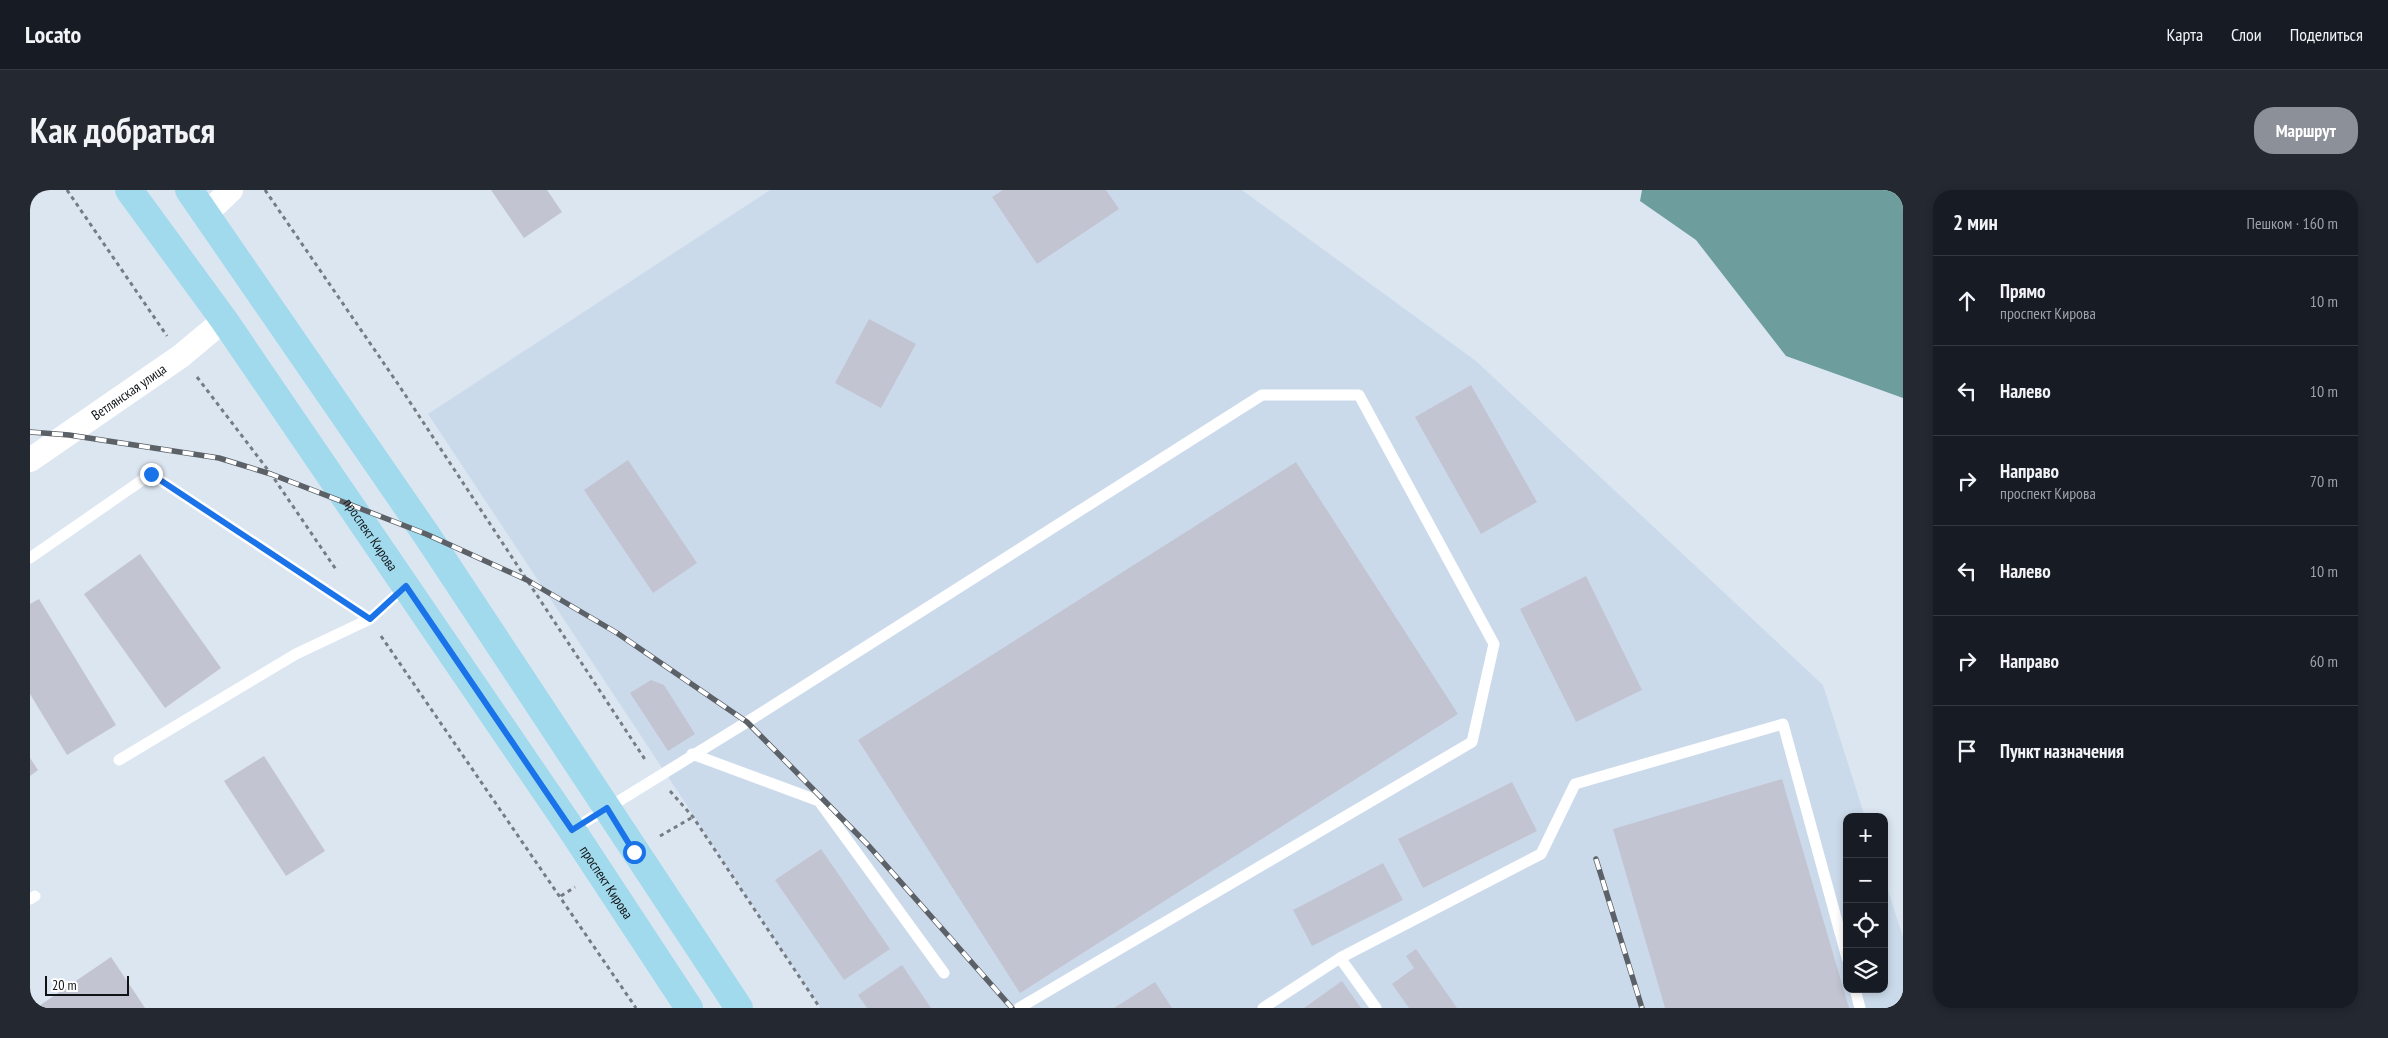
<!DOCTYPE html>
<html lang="ru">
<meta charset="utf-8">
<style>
body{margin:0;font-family:"PT Sans Narrow",sans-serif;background:#242831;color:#f1f3f6}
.controls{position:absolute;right:15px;bottom:15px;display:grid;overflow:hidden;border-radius:10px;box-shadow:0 2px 8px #0003}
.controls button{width:45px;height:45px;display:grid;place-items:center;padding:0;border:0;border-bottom:1px solid #363941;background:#171b24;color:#f1f3f6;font:25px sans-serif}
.scale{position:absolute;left:15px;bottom:12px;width:84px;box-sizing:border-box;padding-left:5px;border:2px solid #101417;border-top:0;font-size:14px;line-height:18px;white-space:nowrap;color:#101417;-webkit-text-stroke:4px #fff;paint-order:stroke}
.stop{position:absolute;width:15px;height:15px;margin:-11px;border:4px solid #1a73e8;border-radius:50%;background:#fff}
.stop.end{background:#1a73e8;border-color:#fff;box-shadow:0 1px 5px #0008}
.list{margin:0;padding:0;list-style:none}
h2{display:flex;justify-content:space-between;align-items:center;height:65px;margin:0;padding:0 20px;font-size:21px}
h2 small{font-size:16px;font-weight:400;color:#9ea1a6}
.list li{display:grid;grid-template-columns:32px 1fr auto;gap:15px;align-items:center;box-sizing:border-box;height:90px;padding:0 20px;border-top:1px solid #363941}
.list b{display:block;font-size:19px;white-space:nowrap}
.list p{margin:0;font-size:16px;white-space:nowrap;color:#9ea1a6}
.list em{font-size:16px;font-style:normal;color:#9ea1a6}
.icon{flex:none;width:28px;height:28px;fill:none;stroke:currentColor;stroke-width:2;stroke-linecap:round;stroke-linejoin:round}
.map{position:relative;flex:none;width:1873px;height:818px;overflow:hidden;border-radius:20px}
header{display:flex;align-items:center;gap:30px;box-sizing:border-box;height:70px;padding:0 25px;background:#171b24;border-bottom:1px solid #363941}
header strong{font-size:24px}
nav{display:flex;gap:28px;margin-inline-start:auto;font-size:18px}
.intro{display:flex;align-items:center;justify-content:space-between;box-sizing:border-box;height:120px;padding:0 30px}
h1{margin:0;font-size:35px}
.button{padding:12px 22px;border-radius:20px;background:#8c9099;color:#fff;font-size:18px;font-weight:700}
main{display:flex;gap:30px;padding:0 30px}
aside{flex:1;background:#171b24;border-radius:20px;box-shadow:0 2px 8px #0003}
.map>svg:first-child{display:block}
</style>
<header>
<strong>Locato</strong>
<nav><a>Карта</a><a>Слои</a><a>Поделиться</a></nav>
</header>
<div class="intro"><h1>Как добраться</h1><a class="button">Маршрут</a></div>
<main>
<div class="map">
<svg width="1873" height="818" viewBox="0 0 1873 818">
<rect width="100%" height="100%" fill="#dce6f1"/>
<path fill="#cbdaeb" d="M 740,0 L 1212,0 L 1446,171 L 1793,495 L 1835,627 L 1817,627 L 1817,799 L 1854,799 L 1854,688 L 1873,747 L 1873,818 L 791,818 L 398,224 Z"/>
<path fill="#6d9e9d" d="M 1612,0 L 1873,0 L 1873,208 L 1756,166 L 1666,50 L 1610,11 Z"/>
<path fill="#c2c4d1" d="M 461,0 L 517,0 L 532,22 L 494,48 Z
M 973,0 L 1076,0 L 1089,19 L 1007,74 L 962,7 Z
M 839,129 L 886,154 L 851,218 L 805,193 Z
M 1441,195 L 1507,312 L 1451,344 L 1385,227 Z
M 598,270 L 667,373 L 623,403 L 554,300 Z
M 1266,272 L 1428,524 L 990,803 L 828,550 Z
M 110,364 L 191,478 L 135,518 L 54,404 Z
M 1556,386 L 1612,500 L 1546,532 L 1490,419 Z
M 9,409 L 86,535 L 37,565 L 0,504 L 0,414 Z
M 621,490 L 634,495 L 665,544 L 638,561 L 600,503 Z
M 234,566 L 295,661 L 256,686 L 194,591 Z
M 0,568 L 8,580 L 0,586 Z
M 1752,589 L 1819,818 L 1635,818 L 1583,639 Z
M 1482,592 L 1507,641 L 1393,698 L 1368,649 Z
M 791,659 L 860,759 L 814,790 L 745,690 Z
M 1353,673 L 1373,710 L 1282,756 L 1263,720 Z
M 1386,759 L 1427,818 L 1379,818 L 1362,794 L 1384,778 L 1376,766 Z
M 81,767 L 115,818 L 6,818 Z
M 872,775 L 901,818 L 837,818 L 828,805 Z
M 1312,791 L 1331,818 L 1274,818 Z
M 1125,792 L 1142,818 L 1084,818 Z"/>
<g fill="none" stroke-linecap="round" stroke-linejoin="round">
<path stroke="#757c83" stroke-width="3" stroke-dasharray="4 4" stroke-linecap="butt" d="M 37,0 L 137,146
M 235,0 L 368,194 L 616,571
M 167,187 L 241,284 L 307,381
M 351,446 L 606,818
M 640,601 L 663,627 L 790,818
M 630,646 L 663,627
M 531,706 L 545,697"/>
<path stroke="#fff" stroke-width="11" d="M 0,368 L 121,284 L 340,429 L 376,396
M 662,564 L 789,611 L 914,783
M 89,570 L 266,464 L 340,429
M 542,640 L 717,532 L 1232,205 L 1329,205 L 1464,454 L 1442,552 L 989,818
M 0,709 L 5,706
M 1310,768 L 1346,818
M 1825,799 L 1830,818
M 1233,818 L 1310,768 L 1511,664 L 1545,594 L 1753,534 L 1817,768"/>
<g stroke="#fff" stroke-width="24">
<path d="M 176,24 L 201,0"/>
<path id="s1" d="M 0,270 L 151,166 L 194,130"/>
</g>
<g stroke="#a2daed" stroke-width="28">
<path id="s2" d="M 99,0 L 194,130 L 542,640 L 659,818"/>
<path d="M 159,0 L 396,344 L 709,818"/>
</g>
<defs>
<path id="rail" d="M 0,242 L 39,245 L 189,268 L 241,284 L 396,344 L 497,390 L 587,443 L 717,532 L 838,655 L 982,818
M 1566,669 L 1612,818"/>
</defs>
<use href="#rail" stroke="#5b6167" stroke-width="5.5"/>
<use href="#rail" stroke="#fff" stroke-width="4" stroke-dasharray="11" stroke-linecap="butt"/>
</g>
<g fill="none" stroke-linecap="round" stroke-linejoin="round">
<path stroke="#1a73e8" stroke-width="6" d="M 121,284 L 340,429 L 376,396 L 542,640 L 577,618 L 604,662"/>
</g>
<g text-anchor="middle" stroke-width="4.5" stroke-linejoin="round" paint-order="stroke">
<g font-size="14" fill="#101417" stroke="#fff">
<text dy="5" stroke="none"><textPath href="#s1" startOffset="120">Ветлянская улица</textPath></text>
<text dy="5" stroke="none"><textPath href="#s2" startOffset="421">проспект Кирова</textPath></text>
<text dy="5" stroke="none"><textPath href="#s2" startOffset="841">проспект Кирова</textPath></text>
</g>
</g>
</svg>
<div class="controls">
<button>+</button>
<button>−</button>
<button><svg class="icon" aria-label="locate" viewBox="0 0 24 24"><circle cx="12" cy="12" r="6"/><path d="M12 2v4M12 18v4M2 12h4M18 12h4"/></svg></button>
<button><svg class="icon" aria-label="layers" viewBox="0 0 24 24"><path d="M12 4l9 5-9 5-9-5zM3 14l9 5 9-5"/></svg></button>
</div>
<div class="scale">20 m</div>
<div class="stop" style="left:604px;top:662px"></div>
<div class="stop end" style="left:121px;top:284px"></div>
</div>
<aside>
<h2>2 мин<small>Пешком · 160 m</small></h2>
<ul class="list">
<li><svg class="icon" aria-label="ahead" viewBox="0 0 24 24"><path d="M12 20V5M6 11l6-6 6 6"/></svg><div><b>Прямо</b><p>проспект Кирова</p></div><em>10 m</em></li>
<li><svg class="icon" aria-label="left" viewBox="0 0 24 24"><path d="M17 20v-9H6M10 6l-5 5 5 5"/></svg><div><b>Налево</b></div><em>10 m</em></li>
<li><svg class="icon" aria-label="right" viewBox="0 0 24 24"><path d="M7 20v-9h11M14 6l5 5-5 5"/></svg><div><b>Направо</b><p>проспект Кирова</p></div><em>70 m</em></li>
<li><svg class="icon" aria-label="left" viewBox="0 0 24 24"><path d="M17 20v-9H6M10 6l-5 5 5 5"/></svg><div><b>Налево</b></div><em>10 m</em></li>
<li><svg class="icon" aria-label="right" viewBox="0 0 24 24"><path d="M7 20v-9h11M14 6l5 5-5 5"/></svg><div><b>Направо</b></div><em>60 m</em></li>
<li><svg class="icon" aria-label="arrive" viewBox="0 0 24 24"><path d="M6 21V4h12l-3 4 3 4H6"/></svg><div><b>Пункт назначения</b></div></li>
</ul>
</aside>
</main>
